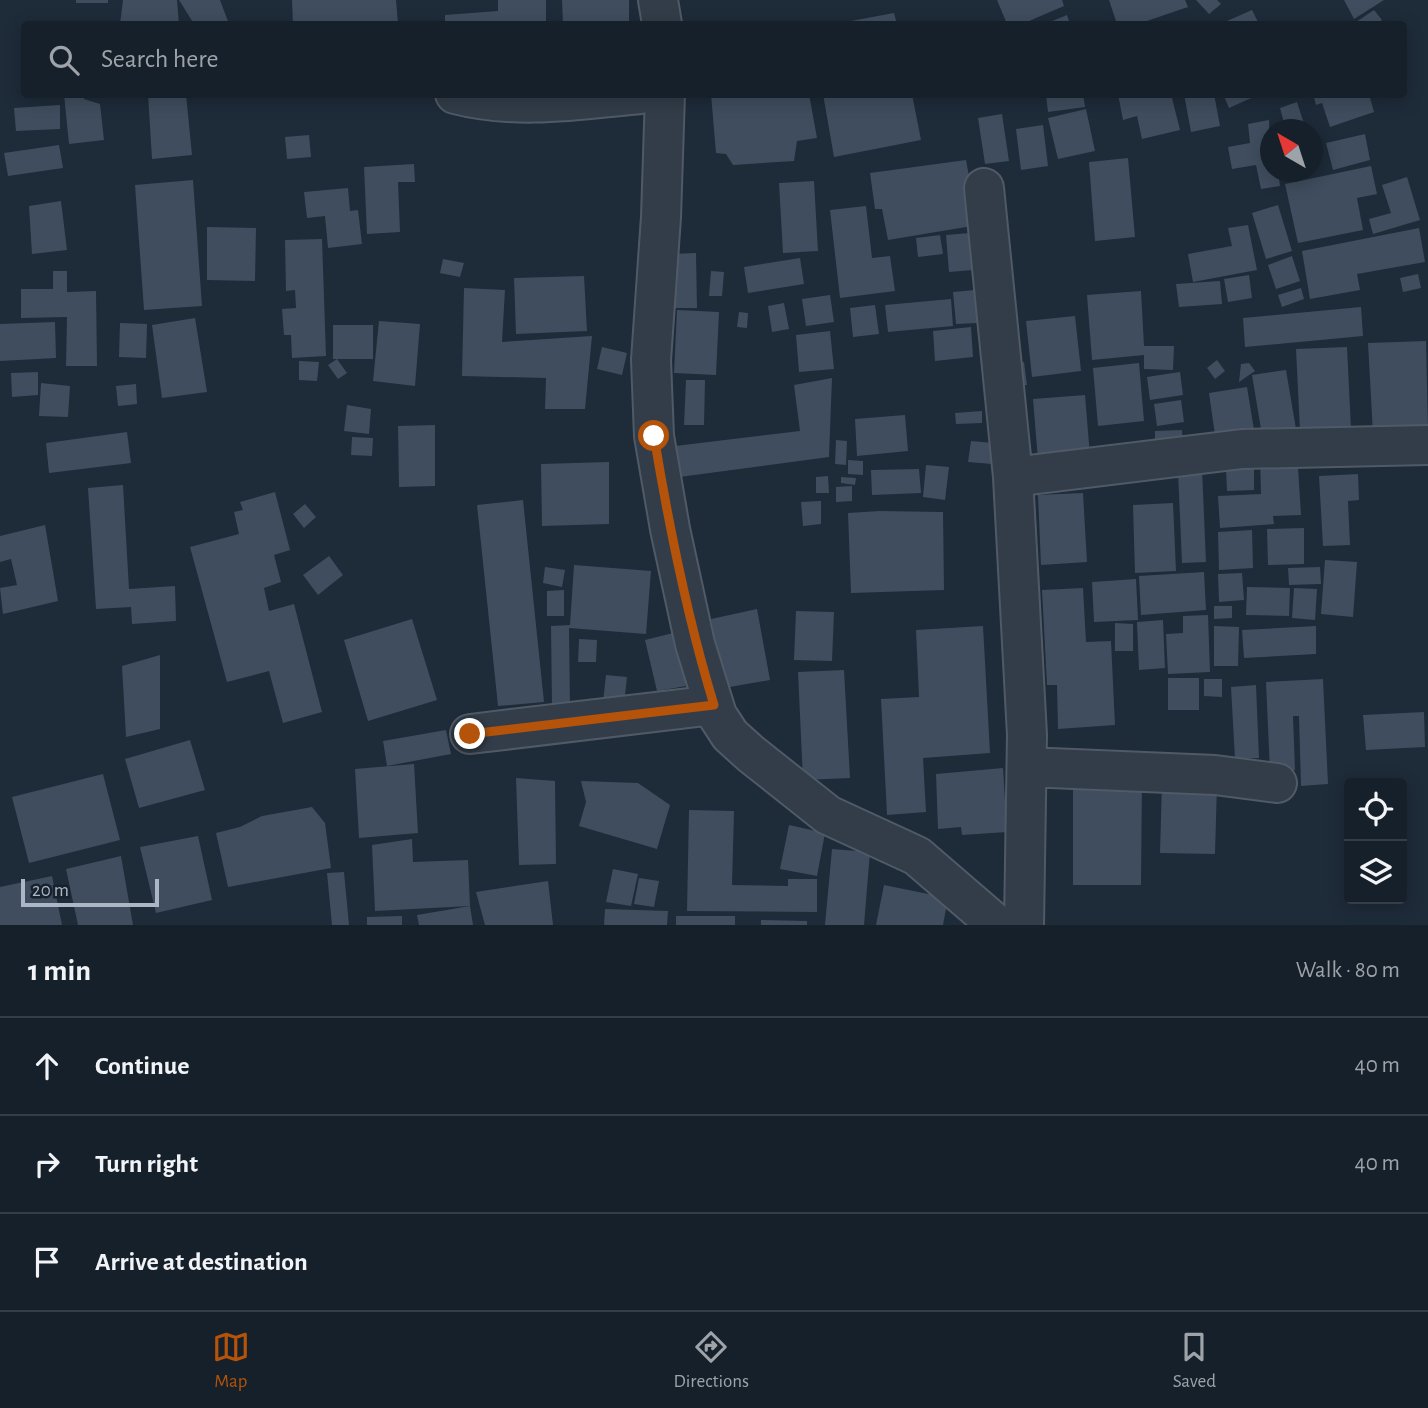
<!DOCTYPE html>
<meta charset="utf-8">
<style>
body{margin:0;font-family:"Alegreya Sans",sans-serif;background:#232d37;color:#f1f3f6}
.controls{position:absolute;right:21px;bottom:21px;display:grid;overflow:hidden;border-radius:7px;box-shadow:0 4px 18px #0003}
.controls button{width:63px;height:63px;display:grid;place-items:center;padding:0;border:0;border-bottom:2px solid #353e47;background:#16202b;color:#f1f3f6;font:35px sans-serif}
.compass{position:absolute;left:1260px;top:119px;width:63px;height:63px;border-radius:50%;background:#16202b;box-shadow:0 4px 18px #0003;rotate:321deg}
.scale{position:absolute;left:21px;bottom:18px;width:138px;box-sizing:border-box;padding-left:7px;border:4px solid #acb7c6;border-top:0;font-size:19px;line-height:24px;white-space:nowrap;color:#acb7c6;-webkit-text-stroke:5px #18222e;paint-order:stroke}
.stop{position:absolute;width:21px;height:21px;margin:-16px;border:5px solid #b45309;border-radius:50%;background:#fff}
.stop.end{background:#b45309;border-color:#fff;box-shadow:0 2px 7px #0008}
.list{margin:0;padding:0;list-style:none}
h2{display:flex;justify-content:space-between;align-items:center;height:91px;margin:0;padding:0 28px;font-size:30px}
h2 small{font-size:23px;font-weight:400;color:#9ea3a9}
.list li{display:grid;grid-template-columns:46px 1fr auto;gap:21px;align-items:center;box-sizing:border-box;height:98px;padding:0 28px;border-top:2px solid #353e47}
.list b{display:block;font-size:26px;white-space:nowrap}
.list em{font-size:23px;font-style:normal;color:#9ea3a9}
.icon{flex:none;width:38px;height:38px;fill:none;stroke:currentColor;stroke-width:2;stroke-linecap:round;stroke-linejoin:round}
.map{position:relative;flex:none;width:1428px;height:925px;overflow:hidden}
.search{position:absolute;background:#16202b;box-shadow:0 4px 18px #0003;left:21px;right:21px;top:21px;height:77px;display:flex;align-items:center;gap:18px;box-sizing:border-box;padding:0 24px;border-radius:7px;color:#9ea3a9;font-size:26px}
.sheet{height:385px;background:#16202b}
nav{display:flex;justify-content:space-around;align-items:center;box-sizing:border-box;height:98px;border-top:2px solid #353e47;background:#16202b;font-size:19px;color:#9ea3a9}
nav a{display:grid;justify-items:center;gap:4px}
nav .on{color:#b45309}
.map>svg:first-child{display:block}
</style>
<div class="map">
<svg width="1428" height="925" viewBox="0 0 1428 925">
<rect width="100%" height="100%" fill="#1e2b39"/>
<path fill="#3f4d5e" d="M 76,0 L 108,0 L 108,3 L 76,3 Z
M 123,0 L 177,0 L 179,24 L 120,24 Z
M 179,0 L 220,0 L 229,24 L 194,24 Z
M 292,0 L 396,0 L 398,24 L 293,24 Z
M 498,0 L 546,0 L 546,24 L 445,24 L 445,15 L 498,11 Z
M 562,0 L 629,0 L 629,24 L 563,24 Z
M 997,0 L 1062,0 L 1064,6 L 1022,24 L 1007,24 Z
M 1109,0 L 1185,0 L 1188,7 L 1138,24 L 1117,24 Z
M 1196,0 L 1217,0 L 1221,4 L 1209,14 Z
M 1344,0 L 1384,0 L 1354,19 Z
M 1252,10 L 1259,24 L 1220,24 Z
M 1374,10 L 1382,20 L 1376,24 L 1353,24 Z
M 894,13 L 897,24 L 840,24 L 840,23 Z
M 1067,15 L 1070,24 L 1045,24 Z
M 64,94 L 84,94 L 84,99 L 100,104 L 104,140 L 69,144 Z
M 148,94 L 186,94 L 192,155 L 152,159 Z
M 711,94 L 809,94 L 817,138 L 797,141 L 794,161 L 733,165 L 726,154 L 716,153 Z
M 823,94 L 912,94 L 921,140 L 834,157 Z
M 1083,94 L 1085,107 L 1048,112 L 1046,95 Z
M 1118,94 L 1171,94 L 1180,130 L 1142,139 L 1137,116 L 1123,120 Z
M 1184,94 L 1214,94 L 1220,126 L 1191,132 Z
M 1223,94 L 1260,94 L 1229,108 Z
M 1313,94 L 1369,94 L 1374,112 L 1330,127 L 1322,103 L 1316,105 Z
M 1297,102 L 1306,130 L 1286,130 L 1280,108 Z
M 60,105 L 60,129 L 16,131 L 14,108 Z
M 1086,109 L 1095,151 L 1058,159 L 1048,118 Z
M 1002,114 L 1009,161 L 985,164 L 978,118 Z
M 1269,120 L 1270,172 L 1278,172 L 1280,186 L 1261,189 L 1256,165 L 1232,169 L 1228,147 L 1250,143 L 1248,124 Z
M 1043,125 L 1048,166 L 1021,170 L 1016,129 Z
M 1365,134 L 1370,160 L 1333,170 L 1326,143 Z
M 309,135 L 311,157 L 287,159 L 285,137 Z
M 59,145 L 63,168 L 8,176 L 4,153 Z
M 1128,158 L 1135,237 L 1095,241 L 1089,162 Z
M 966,160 L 978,225 L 888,240 L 882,209 L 875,209 L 870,173 Z
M 414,164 L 415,182 L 398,182 L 400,232 L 367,234 L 364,167 Z
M 1371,166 L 1377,194 L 1357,198 L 1363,230 L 1298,243 L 1285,184 Z
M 1407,177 L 1420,220 L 1373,234 L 1369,219 L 1391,213 L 1382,185 Z
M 193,180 L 202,306 L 144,310 L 135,185 Z
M 814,181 L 818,251 L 783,253 L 779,183 Z
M 348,188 L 350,211 L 358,210 L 362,244 L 328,248 L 325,216 L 307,218 L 304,192 Z
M 61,201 L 67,250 L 32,254 L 29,206 Z
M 1278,205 L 1292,251 L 1266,259 L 1252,213 Z
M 866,206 L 872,258 L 890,256 L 895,291 L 840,298 L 830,210 Z
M 1248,225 L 1257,270 L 1193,282 L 1188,254 L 1232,246 L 1228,228 Z
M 207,227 L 256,228 L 255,281 L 207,280 Z
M 1419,228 L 1425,262 L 1357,274 L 1360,290 L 1310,299 L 1302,251 Z
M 982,232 L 985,269 L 949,272 L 946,235 Z
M 940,235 L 943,254 L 918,257 L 916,238 Z
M 322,239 L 326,356 L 292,358 L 291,335 L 284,335 L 282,309 L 296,308 L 295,290 L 286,291 L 285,240 Z
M 696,253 L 697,308 L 674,308 L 672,254 Z
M 1292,256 L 1300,281 L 1276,289 L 1268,265 Z
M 800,258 L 804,284 L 748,293 L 744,267 Z
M 443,259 L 464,263 L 460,277 L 440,273 Z
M 53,271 L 67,271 L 67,292 L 96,291 L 97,366 L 66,366 L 67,317 L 21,318 L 21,289 L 53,289 Z
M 711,271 L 724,272 L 722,296 L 709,296 Z
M 1418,274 L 1421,288 L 1403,292 L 1400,278 Z
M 1249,275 L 1252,298 L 1228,302 L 1224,279 Z
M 584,276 L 587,331 L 516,334 L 514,278 Z
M 1220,281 L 1222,304 L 1179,307 L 1176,284 Z
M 464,288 L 505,290 L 502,342 L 592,336 L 585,409 L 545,409 L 546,378 L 462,376 Z
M 1301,288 L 1304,299 L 1282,307 L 1278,295 Z
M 975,290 L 977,323 L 956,324 L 953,292 Z
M 1141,291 L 1144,346 L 1174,346 L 1173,370 L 1144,369 L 1144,355 L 1092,360 L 1087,295 Z
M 830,295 L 834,322 L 806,326 L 802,299 Z
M 951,299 L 953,326 L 888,332 L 885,305 Z
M 784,303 L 789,329 L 772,332 L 768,306 Z
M 875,305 L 879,334 L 853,337 L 850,308 Z
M 1361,307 L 1363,336 L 1245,347 L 1243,318 Z
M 677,310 L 719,312 L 716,375 L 674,373 Z
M 739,312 L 748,313 L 747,328 L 737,327 Z
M 1075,316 L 1081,371 L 1032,377 L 1026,321 Z
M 195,318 L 207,392 L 162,398 L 152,325 Z
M 379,321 L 420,324 L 415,386 L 373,381 Z
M 55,322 L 56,358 L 0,361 L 0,324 Z
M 120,323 L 147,324 L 146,358 L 119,357 Z
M 333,325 L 373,325 L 373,359 L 333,359 Z
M 971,327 L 973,357 L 935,361 L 933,331 Z
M 830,331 L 834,369 L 799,372 L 796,335 Z
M 1426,341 L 1428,430 L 1373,434 L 1368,343 Z
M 602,347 L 627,353 L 622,375 L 597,369 Z
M 1347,347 L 1351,429 L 1300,431 L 1296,349 Z
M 337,359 L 347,373 L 338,379 L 328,365 Z
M 1217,360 L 1225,371 L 1215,379 L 1207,368 Z
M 299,361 L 319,362 L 317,381 L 299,380 Z
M 1024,362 L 1027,385 L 1012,386 L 1010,364 Z
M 1139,363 L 1144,421 L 1098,426 L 1093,368 Z
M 1249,363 L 1255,371 L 1239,382 L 1241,364 Z
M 1286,370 L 1297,435 L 1263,441 L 1252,375 Z
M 38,372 L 38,395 L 12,397 L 11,373 Z
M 1180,372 L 1183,395 L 1150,400 L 1147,377 Z
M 832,378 L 829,457 L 672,478 L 667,447 L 800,431 L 794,385 Z
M 686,380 L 705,380 L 704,425 L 684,425 Z
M 41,383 L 70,386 L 68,417 L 39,416 Z
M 136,384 L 137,404 L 118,406 L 116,386 Z
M 1247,387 L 1255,436 L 1216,442 L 1209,393 Z
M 1085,395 L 1090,456 L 1038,460 L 1033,399 Z
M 1181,400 L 1184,422 L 1157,426 L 1154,404 Z
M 347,405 L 371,409 L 369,434 L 344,431 Z
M 982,411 L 982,423 L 956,424 L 955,413 Z
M 905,415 L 908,451 L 857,456 L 855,419 Z
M 435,425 L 435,486 L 399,487 L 398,426 Z
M 1182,430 L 1183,445 L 1155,446 L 1155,431 Z
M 127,432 L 131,463 L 49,473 L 46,443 Z
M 352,437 L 373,438 L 372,456 L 351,455 Z
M 836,440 L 847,441 L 846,465 L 835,464 Z
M 971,441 L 994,443 L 992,464 L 968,462 Z
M 1260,458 L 1283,467 L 1298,467 L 1301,515 L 1273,516 L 1274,524 L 1220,528 L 1218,496 L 1261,494 Z
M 848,460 L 863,461 L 863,475 L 848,474 Z
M 609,462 L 609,524 L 542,526 L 541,464 Z
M 926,465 L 949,467 L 945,500 L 923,497 Z
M 919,469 L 921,493 L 872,495 L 871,470 Z
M 1202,469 L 1206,562 L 1182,563 L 1178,471 Z
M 1226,469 L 1254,469 L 1254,490 L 1227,491 Z
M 1358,474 L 1359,500 L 1348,501 L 1350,545 L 1323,546 L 1319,476 Z
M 828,476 L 829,493 L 816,493 L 816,477 Z
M 841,477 L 856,478 L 855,485 L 841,483 Z
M 123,485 L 129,589 L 175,586 L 176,621 L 132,624 L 131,607 L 96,609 L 88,488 Z
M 852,486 L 852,501 L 836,502 L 836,487 Z
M 275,492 L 290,550 L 274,555 L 281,582 L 264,588 L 269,611 L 294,604 L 322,712 L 283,723 L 269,671 L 227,682 L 190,547 L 239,534 L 234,512 L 243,510 L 240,502 Z
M 1083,493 L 1087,562 L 1041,565 L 1038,495 Z
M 523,500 L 544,702 L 498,706 L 477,505 Z
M 821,501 L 821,524 L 803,526 L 801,502 Z
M 1173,503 L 1176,571 L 1135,573 L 1133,505 Z
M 305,504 L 316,517 L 304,528 L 293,514 Z
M 880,511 L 943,512 L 944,590 L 851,593 L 848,513 Z
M 45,525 L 58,601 L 3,614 L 0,588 L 17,585 L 11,559 L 0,562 L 0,536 Z
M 1304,528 L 1304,564 L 1268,565 L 1267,529 Z
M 1252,530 L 1253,568 L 1219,570 L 1218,532 Z
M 329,556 L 343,575 L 318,595 L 303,575 Z
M 1325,560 L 1357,562 L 1353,617 L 1321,614 Z
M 574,565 L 651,571 L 646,634 L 569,628 L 570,707 L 552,707 L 551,626 L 570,625 Z
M 545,567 L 565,570 L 562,587 L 543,583 Z
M 1320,567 L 1321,584 L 1289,585 L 1288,568 Z
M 1204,572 L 1206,610 L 1141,615 L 1139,576 Z
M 1242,573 L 1244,600 L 1219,602 L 1218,574 Z
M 1136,579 L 1138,620 L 1094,622 L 1092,582 Z
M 1247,587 L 1290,588 L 1289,616 L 1246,615 Z
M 1083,588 L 1086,642 L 1111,641 L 1115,725 L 1058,729 L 1057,685 L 1047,685 L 1042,590 Z
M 1294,588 L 1317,589 L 1315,620 L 1292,618 Z
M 564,590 L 564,616 L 547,616 L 547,591 Z
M 1214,606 L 1232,606 L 1232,618 L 1214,619 Z
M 757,609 L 770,680 L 724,688 L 711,619 Z
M 796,611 L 834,612 L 832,661 L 794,660 Z
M 1208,615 L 1210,672 L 1168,674 L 1166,634 L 1183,633 L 1183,616 Z
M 412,619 L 437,700 L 368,721 L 344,640 Z
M 1163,620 L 1165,668 L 1139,670 L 1137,622 Z
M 1115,623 L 1133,624 L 1133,651 L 1115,651 Z
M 983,626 L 990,753 L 923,758 L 926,812 L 887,815 L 881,699 L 919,697 L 916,630 Z
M 1214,626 L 1239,627 L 1238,666 L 1214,666 Z
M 1316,626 L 1316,654 L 1244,658 L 1242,630 Z
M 677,632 L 686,686 L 657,691 L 645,640 Z
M 579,639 L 597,640 L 596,662 L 578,662 Z
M 160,655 L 160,729 L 126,737 L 122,666 Z
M 844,670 L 850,778 L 803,780 L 798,672 Z
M 606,675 L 627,677 L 624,704 L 603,702 Z
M 1168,678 L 1199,678 L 1199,710 L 1168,710 Z
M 1204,679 L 1222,679 L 1222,697 L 1204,696 Z
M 1323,679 L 1328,784 L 1301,786 L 1299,716 L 1293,716 L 1295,770 L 1270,772 L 1266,682 Z
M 1256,685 L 1259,758 L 1235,759 L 1231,687 Z
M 1424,712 L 1425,747 L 1366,750 L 1363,715 Z
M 446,730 L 451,754 L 387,766 L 383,741 Z
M 190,740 L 205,790 L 139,808 L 125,759 Z
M 414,764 L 418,833 L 359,838 L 355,769 Z
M 1003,768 L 1007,832 L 962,835 L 961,827 L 938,829 L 936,774 Z
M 103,774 L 120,840 L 29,863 L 12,797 Z
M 1142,777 L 1141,885 L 1073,885 L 1073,779 Z
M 516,778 L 555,781 L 556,864 L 519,865 Z
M 581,781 L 638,783 L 670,805 L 657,849 L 579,826 L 586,802 Z
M 1162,782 L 1217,784 L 1215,854 L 1160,853 Z
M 312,807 L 325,823 L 331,868 L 228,887 L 216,833 L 240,827 L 262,816 Z
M 689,810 L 734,811 L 732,885 L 788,886 L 788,879 L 817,879 L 817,912 L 687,911 Z
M 789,825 L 825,833 L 817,876 L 780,869 Z
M 198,836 L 212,900 L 156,913 L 140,847 Z
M 412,839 L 413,862 L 468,860 L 470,906 L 375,911 L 372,845 Z
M 832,849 L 870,852 L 864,925 L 825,925 Z
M 121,856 L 133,925 L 78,925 L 66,869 Z
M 613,869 L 638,874 L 631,906 L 606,902 Z
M 344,872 L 349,925 L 332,925 L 327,873 Z
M 52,876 L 62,925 L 0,925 L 0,887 Z
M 639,878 L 659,881 L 654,907 L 634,904 Z
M 548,881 L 553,925 L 485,925 L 476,892 Z
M 884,885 L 948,898 L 943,925 L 876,925 Z
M 470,906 L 473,925 L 419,925 L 417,915 Z
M 605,909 L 668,911 L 667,925 L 604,925 Z
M 402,916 L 402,925 L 367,925 L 367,917 Z
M 676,916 L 735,916 L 735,925 L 676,925 Z
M 761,920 L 807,921 L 807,925 L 761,925 Z"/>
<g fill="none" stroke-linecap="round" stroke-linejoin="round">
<defs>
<path id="minor" d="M 658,0 L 662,24
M 455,94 C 516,110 578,100 640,94
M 665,94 L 661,217 L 651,360 L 654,436 L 670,529 L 695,644 L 717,715 L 730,735 L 751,754 L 828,815 L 917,856 L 997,925
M 984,188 L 1013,477 L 1027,735 L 1024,925
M 1013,477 L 1242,449 L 1428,445
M 470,734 L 714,705
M 1027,767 L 1215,775 L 1277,783"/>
</defs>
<use href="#minor" stroke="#505a67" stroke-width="42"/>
<use href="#minor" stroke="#323d49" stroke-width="38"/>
</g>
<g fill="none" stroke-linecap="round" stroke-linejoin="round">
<path stroke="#b45309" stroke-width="9" d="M 470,734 L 714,705 C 687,617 669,527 654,436"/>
</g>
</svg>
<div class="controls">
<button><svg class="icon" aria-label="locate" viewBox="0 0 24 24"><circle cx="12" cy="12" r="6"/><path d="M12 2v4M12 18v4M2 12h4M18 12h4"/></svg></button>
<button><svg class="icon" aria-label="layers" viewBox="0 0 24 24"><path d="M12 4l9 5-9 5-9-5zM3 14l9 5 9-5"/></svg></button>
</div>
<svg class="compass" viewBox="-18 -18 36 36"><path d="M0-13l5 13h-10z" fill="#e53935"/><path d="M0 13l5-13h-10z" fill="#9ea3a9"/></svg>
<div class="scale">20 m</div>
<div class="stop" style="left:654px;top:436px"></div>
<div class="stop end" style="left:470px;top:734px"></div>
<div class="search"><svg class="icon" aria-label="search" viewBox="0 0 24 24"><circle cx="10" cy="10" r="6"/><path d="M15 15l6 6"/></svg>Search here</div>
</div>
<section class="sheet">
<h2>1 min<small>Walk · 80 m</small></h2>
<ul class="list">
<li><svg class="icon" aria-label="ahead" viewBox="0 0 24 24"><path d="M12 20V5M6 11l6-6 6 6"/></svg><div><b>Continue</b></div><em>40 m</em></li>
<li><svg class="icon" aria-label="right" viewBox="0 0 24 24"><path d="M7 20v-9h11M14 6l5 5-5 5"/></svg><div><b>Turn right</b></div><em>40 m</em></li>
<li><svg class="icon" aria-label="arrive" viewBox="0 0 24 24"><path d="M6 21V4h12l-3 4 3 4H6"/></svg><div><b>Arrive at destination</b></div></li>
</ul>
</section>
<nav>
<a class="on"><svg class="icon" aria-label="map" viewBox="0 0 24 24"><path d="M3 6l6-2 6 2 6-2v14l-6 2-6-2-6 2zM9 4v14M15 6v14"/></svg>Map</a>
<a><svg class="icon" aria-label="directions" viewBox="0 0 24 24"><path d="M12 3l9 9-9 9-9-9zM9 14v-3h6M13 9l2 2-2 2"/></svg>Directions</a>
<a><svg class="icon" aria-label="saved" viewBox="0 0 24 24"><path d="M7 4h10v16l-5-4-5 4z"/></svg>Saved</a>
</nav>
